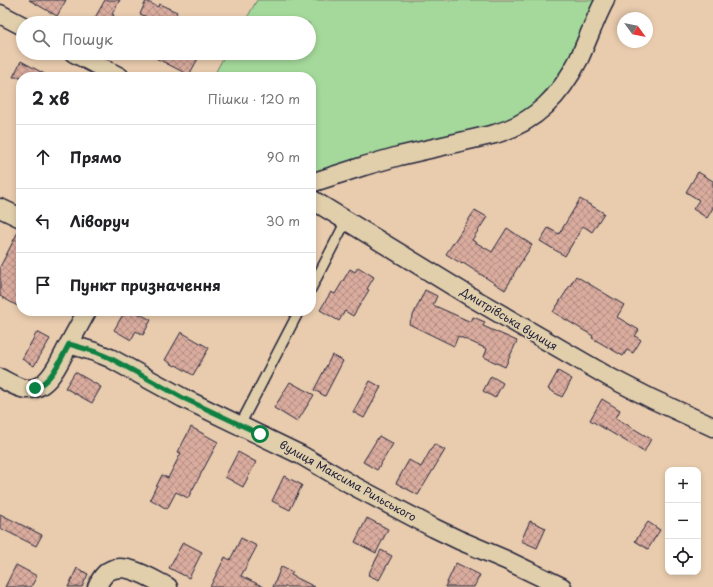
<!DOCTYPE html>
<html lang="uk">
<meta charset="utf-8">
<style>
body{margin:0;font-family:"Playpen Sans",sans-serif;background:#f2f2f2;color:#202124}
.controls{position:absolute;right:12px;bottom:12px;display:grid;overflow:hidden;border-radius:8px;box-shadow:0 2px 6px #0003}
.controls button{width:36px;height:36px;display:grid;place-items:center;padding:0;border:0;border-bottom:1px solid #e0e0e0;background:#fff;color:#202124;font:20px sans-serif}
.compass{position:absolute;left:617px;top:12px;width:36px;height:36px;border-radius:50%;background:#fff;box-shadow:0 2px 6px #0003;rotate:123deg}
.stop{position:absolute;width:12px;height:12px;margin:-9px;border:3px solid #0b8043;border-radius:50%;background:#fff}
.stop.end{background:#0b8043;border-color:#fff;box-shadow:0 1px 4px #0008}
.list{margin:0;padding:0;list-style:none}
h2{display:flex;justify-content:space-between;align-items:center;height:52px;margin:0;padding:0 16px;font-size:17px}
h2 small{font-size:13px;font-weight:400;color:#757577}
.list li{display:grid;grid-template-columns:26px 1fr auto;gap:12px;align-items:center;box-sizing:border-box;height:64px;padding:0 16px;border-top:1px solid #e0e0e0}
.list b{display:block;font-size:15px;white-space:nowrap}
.list em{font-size:13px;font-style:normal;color:#757577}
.icon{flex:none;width:22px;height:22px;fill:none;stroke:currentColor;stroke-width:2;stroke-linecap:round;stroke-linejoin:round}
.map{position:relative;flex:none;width:713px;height:587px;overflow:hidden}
.search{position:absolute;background:#fff;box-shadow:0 2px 6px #0003;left:16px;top:16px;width:300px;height:44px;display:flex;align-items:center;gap:10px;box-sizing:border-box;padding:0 14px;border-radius:22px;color:#757577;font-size:15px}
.panel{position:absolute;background:#fff;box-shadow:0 2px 6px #0003;left:16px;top:72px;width:300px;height:244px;border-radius:16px}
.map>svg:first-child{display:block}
</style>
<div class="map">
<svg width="713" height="587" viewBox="0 0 713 587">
<defs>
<pattern id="building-cross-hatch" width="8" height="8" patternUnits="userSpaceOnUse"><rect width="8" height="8" fill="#daac9e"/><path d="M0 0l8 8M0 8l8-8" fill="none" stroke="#b08c82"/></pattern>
</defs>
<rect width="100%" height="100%" fill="#e9ccae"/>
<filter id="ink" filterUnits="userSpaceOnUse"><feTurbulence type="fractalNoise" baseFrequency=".025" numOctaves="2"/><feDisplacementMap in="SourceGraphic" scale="8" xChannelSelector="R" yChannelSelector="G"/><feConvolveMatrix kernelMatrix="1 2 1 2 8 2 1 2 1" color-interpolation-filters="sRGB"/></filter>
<g filter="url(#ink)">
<path fill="#a5d99b" stroke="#647e6b" d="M 257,0 L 602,0 L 552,93 L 512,123 L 420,146 L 373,154 L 327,168 L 311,177 L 311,77 L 213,77 L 226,53 L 309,53 L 309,23 L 244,23 Z"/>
<path fill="url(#building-cross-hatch)" stroke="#22223b" d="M 29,0 L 66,0 L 57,16 Z
M 105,0 L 120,0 L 112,14 L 114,15 L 109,23 L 92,23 Z
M 146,1 L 158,7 L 159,4 L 177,12 L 172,23 L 160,23 L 140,14 Z
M 146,53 L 201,53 L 189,75 Z
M 21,61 L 50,77 L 13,77 Z
M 698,172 L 713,181 L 713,208 L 707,218 L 693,209 L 699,200 L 686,192 Z
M 580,199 L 604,213 L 592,232 L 583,226 L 565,256 L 540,241 L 548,228 L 559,234 Z
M 475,210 L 487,217 L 472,240 L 492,252 L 507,228 L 532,245 L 513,275 L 514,275 L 505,290 L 463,263 L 462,264 L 446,254 Z
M 20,228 L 21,228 L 21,308 L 0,296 L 0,267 Z
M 358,267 L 374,277 L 367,289 L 369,290 L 353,316 L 345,311 L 339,321 L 320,310 L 331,292 L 335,294 L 350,269 L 355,272 Z
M 576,276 L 624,305 L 617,317 L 639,330 L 635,336 L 641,340 L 633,353 L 627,350 L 623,356 L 592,338 L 593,336 L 553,312 Z
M 425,290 L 437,296 L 433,305 L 471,322 L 473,317 L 485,322 L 483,326 L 517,341 L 505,367 L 484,357 L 487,349 L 458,336 L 454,346 L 409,324 Z
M 125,311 L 134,311 L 151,320 L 143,335 L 136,331 L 131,340 L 114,330 Z
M 37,332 L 50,339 L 34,366 L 22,359 Z
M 181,332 L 209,348 L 193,375 L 176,365 L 175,366 L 165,360 Z
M 332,355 L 343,361 L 325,396 L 314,390 Z
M 558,371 L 572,379 L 562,397 L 548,389 Z
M 75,372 L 101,387 L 92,403 L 65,388 Z
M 491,376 L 503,383 L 495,398 L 483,391 Z
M 370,381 L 381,387 L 364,418 L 353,412 Z
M 290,382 L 314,395 L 297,422 L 274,408 Z
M 602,399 L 620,410 L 616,418 L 651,439 L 644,452 L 590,420 Z
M 191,427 L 218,442 L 188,498 L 176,492 L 167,509 L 150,499 L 162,475 L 168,478 L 181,453 L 178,452 Z
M 379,436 L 393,444 L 377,470 L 363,462 Z
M 434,444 L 445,450 L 418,495 L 396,483 L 409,460 L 421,467 Z
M 238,452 L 256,462 L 243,487 L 225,477 Z
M 284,476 L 302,485 L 290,510 L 272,501 Z
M 0,514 L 42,535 L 36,546 L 0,528 Z
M 367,518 L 388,529 L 376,553 L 355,542 Z
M 530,521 L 546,528 L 537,548 L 521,541 Z
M 648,522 L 660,530 L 648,549 L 635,541 Z
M 241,538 L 257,546 L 241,576 L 264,587 L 210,587 L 225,557 L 230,560 Z
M 183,542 L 202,552 L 189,578 L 169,568 Z
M 381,550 L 392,556 L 379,580 L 368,575 Z
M 456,563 L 480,575 L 474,587 L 445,587 Z
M 16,565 L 37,576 L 31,587 L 5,587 Z
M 281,567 L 293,572 L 291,575 L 315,587 L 273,587 Z
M 77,568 L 88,574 L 82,587 L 68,587 Z"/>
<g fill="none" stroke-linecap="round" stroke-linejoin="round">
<defs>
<path id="service" d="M 311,289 L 346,221
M 240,425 L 299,311"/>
<path id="minor" d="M 0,14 L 23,26
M 74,53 L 120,77
M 311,183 L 364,166 L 399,156 L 495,134 C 536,122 560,96 579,59 C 588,39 595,19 605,0
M 311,199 L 471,297 L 609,377 L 652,399 L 713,427
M 0,208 L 21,218
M 69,344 L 87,311
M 0,378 C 8,382 17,388 26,389 C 49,391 60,360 69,344 L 95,352 L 110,358 L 183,398 L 301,455 L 354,486 L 434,528 L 459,540 L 506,560 L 562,587
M 97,587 C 99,582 102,577 105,574 C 121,558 152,579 168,587"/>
</defs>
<use href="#service" stroke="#22223b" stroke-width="12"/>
<use href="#minor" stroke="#22223b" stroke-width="21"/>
<use href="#service" stroke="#e1cfac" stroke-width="9"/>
<use href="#minor" stroke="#e1cfac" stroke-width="18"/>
</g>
</g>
<g fill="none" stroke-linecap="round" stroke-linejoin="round" filter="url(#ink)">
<path stroke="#0b8043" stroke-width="5" d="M 35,388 C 53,380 60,360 69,344 L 96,352 L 110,358 L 183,398 L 260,434"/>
</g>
<g text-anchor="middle" stroke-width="3.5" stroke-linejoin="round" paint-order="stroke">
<g font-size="11" fill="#22223b" stroke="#e1cfac">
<text transform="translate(509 319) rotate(31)" y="4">Дмитрівська вулиця</text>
<text transform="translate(348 481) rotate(29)" y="4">вулиця Максима Рильського</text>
</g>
</g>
</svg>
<div class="controls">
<button>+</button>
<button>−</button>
<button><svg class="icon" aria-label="locate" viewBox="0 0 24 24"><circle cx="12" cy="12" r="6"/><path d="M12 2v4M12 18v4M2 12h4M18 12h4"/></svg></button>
</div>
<svg class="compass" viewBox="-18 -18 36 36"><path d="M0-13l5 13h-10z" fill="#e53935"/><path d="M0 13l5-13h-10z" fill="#757577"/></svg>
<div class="stop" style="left:260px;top:434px"></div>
<div class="stop end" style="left:35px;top:388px"></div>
<div class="search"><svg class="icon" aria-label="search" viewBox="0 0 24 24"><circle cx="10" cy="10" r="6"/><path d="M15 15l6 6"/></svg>Пошук</div>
<section class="panel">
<h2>2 хв<small>Пішки · 120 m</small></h2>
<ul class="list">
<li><svg class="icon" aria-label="ahead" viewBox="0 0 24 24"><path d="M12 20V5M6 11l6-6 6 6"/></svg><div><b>Прямо</b></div><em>90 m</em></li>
<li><svg class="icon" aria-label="left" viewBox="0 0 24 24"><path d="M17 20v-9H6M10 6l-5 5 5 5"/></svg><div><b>Ліворуч</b></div><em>30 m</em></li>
<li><svg class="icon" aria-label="arrive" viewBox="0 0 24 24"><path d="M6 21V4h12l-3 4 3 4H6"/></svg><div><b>Пункт призначення</b></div></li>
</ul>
</section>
</div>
